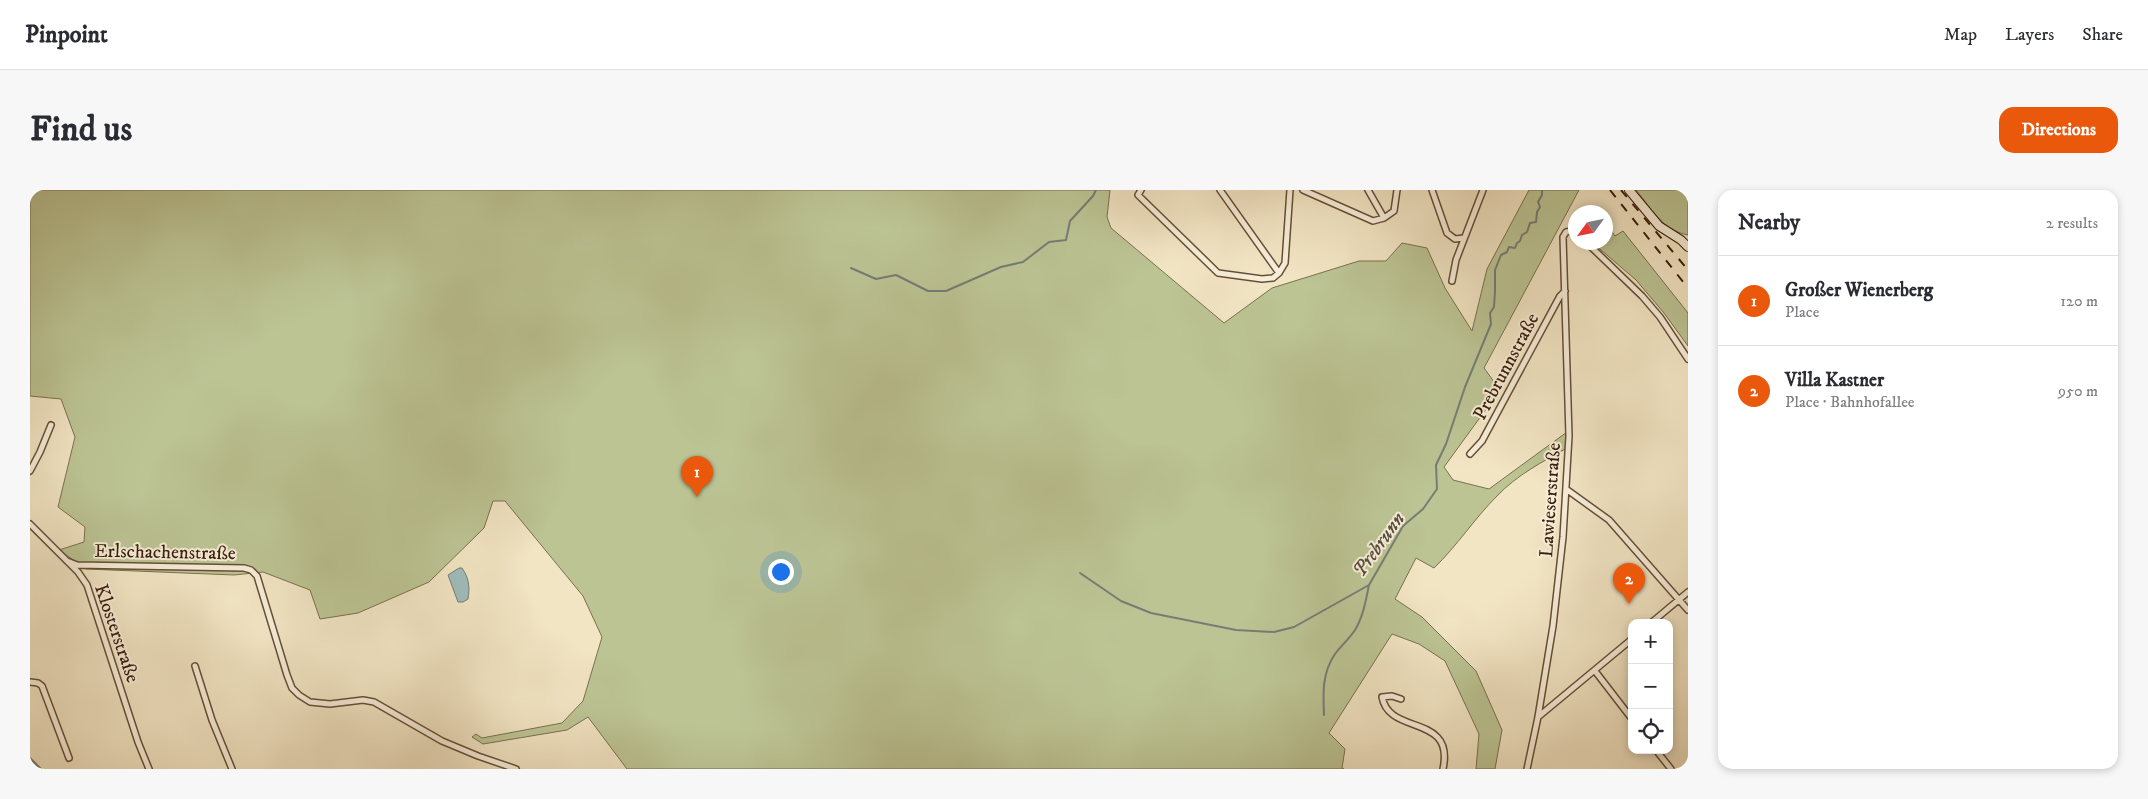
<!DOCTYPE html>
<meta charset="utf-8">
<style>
body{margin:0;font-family:"IM FELL DW Pica",serif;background:#f7f7f7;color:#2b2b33}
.controls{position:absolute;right:15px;bottom:15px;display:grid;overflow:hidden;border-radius:10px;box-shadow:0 2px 8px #0003}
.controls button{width:45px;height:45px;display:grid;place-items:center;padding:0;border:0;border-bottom:1px solid #e1e1e2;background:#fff;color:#2b2b33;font:25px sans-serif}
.compass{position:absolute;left:1538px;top:15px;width:45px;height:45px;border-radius:50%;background:#fff;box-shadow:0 2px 8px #0003;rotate:237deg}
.you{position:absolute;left:750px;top:381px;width:18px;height:18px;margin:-12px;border:4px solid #fff;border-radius:50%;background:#1a73e8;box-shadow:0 0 0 8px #1a73e833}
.badge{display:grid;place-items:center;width:32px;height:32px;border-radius:50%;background:#ea580c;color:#fff;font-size:16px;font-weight:700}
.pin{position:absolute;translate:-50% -41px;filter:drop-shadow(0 1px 2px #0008)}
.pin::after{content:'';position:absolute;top:26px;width:18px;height:15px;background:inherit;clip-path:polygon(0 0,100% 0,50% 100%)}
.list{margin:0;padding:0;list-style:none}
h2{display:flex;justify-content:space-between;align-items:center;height:65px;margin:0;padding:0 20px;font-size:21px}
h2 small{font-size:16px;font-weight:400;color:#7c7c81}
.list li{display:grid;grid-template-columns:32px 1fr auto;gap:15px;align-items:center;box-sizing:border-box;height:90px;padding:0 20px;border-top:1px solid #e1e1e2}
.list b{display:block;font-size:19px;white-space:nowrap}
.list p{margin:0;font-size:16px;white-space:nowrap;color:#7c7c81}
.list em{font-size:16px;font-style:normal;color:#7c7c81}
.icon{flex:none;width:28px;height:28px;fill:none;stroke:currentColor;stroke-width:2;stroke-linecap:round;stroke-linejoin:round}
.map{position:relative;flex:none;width:1658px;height:579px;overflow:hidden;border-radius:15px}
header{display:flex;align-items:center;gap:30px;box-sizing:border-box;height:70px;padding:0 25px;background:#fff;border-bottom:1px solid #e1e1e2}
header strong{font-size:24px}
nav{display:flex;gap:28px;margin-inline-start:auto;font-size:18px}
.intro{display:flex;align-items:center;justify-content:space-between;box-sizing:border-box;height:120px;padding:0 30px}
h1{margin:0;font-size:35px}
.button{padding:12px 22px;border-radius:15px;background:#ea580c;color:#fff;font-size:18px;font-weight:700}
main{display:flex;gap:30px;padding:0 30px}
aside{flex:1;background:#fff;border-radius:15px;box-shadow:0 2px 8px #0003}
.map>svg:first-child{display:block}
</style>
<header>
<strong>Pinpoint</strong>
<nav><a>Map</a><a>Layers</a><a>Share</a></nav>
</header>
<div class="intro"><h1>Find us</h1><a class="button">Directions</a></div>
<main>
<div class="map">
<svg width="1658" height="579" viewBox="0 0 1658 579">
<rect width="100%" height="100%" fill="#f2e5c4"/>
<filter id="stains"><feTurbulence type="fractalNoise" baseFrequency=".004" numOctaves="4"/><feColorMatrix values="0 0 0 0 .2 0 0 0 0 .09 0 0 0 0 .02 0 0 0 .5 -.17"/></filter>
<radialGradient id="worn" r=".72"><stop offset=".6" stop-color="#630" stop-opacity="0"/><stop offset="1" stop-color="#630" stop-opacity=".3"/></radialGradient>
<path fill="#bcc494" stroke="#7a704e" d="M 0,0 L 1080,0 L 1077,27 L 1081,38 L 1194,133 L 1242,98 L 1329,71 L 1356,71 L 1372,53 L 1397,58 L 1415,98 L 1442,141 L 1457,79 L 1499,0 L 1549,0 L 1454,178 L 1470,200 L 1414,277 L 1423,290 L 1459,299 L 1537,242 L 1537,258 C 1512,272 1487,285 1467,306 C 1444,329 1427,356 1404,378 L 1386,368 L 1365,409 L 1392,427 L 1446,481 L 1472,540 L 1465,579 L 1446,579 L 1449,544 L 1415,471 L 1389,454 L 1362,444 L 1299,543 L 1315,559 L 1312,578 L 1314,579 L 597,579 L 558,527 L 537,540 L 453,554 L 442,547 L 446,544 L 452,548 L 532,533 L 553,511 L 572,447 L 553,406 L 475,311 L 463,311 L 454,338 L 399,392 L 328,423 L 290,429 L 280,400 L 233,382 L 204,385 L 56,379 L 29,360 L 54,352 L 55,337 L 28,317 L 45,247 L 31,209 L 0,206 Z
M 1606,0 L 1658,0 L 1658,45 C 1632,40 1622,19 1606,0 Z
M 1576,33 L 1585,46 L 1593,41 L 1658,123 L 1658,156 L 1634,123 L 1606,90 L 1563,53 L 1576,52 Z"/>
<path fill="#9fbdbd" stroke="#767d75" d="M 429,378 L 432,378 C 439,388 440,397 438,409 L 433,412 L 428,412 L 418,385 Z"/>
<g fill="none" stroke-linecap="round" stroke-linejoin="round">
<path stroke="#767d75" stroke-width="2" d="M 821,78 L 846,89 L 866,85 L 898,101 L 916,101 L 971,77 L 993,72 L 1019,52 L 1036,50 L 1040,31 L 1063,6 L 1066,0
M 1050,383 L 1091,411 L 1121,423 L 1206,440 L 1244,442 L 1264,437 L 1339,395 L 1373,336 L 1393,319 L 1407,299 L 1406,275 L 1416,254 L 1435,197 L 1461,134 L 1460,123 L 1464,117 L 1465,101 L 1465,80 L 1471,65 L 1477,62 L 1479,57 L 1485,58 L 1487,53 L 1490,51 L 1492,45 L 1497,42 L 1500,33 L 1506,32 L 1507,22 L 1510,17 L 1508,12 L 1512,5 L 1512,0
M 1294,525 C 1293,503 1292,483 1305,464 C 1311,456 1319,449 1325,440 C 1333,427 1336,410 1339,395
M 0,568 L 11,579"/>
<defs>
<path id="street" d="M 1111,0 L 1108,5 L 1188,83 L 1232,89 L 1243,88 L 1249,83 L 1255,73 L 1260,0
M 1190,0 L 1249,83
M 1273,0 L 1343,31 L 1354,28 L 1364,21 L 1367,0
M 1338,0 L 1354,28
M 1402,0 L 1417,43 L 1425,49 L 1434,48
M 1556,52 L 1612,106 L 1630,127 L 1658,169
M 1422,91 L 1426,70 L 1453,0
M 1440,264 L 1452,251 L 1530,106 L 1535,101
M 0,281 L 10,262 L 21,235
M 1536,299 L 1579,330 L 1658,420
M 0,334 L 48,382 L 57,395 L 108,552 L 119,579
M 37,371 L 47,375 L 214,378 L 221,380 L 227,386 L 257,485 L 262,498 L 269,505 L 280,512 L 300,514 L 333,510 L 344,512 L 412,551 L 448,566 L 486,579
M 1621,433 L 1658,402
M 165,476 L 182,530 L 202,579
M 1565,481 L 1602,529
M 0,492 L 8,493 L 12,496 L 39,568
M 1371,509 L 1362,506 L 1352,507 C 1359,546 1425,523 1413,579
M 1508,527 L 1602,449
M 1626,560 L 1641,579
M 1497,579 L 1508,527 L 1523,436 L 1533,347 L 1539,246 L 1533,47 L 1536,42 L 1542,41 L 1546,43"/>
<path id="secondary" d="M 1599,0 L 1629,36 L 1651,50 L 1658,57"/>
</defs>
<use href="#street" stroke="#664f38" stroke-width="8"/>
<use href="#secondary" stroke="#381d09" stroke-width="10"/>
<use href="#street" stroke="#f7eed9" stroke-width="5"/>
<use href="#secondary" stroke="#f7eed9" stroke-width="8"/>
<path stroke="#381d09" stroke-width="2" stroke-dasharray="9 9" stroke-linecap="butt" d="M 1580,0 L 1658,98
M 1591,0 L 1658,80"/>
</g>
<g text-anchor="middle" stroke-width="4" stroke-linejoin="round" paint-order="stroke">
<g font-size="19" fill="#381d09" stroke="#f7eed9">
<text transform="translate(1475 176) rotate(-62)" y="7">Prebrunnstraße</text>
<text transform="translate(1519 310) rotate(-86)" y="7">Lawieserstraße</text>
<text transform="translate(135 361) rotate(1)" y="7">Erlschachenstraße</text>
<text transform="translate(88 443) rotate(71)" y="7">Klosterstraße</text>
</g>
<g font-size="20" font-style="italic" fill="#574d3f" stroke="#f7eed9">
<text transform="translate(1348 354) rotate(-54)" y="7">Prebrunn</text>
</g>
</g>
<rect width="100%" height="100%" filter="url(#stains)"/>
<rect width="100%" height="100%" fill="url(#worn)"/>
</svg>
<div class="controls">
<button>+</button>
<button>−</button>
<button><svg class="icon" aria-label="locate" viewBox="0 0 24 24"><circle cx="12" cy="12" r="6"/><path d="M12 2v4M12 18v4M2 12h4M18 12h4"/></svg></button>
</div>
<svg class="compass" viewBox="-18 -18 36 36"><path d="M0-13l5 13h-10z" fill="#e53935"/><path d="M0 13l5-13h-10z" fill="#7c7c81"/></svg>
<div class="you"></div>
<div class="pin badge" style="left:667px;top:307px">1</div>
<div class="pin badge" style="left:1599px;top:414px">2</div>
</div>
<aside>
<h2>Nearby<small>2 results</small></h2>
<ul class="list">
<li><span class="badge">1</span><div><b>Großer Wienerberg</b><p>Place</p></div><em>120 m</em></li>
<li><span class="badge">2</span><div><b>Villa Kastner</b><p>Place · Bahnhofallee</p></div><em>950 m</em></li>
</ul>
</aside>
</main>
